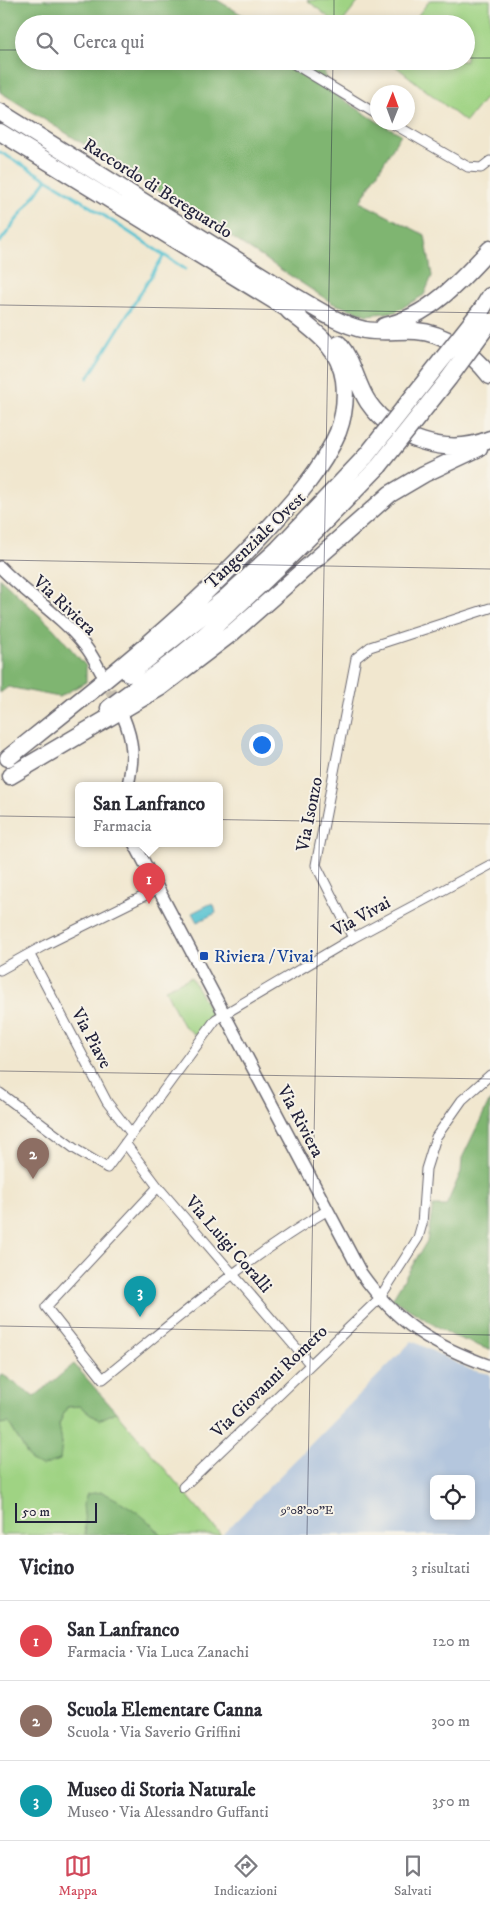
<!DOCTYPE html>
<html lang="it">
<meta charset="utf-8">
<style>
body{margin:0;font-family:"IM FELL DW Pica",serif;background:#f7f7f7;color:#2b2b33}
.controls{position:absolute;right:15px;bottom:15px;display:grid;overflow:hidden;border-radius:8px;box-shadow:0 2px 8px #0003}
.controls button{width:45px;height:45px;display:grid;place-items:center;padding:0;border:0;border-bottom:1px solid #e1e1e2;background:#fff;color:#2b2b33;font:25px sans-serif}
.compass{position:absolute;left:370px;top:85px;width:45px;height:45px;border-radius:50%;background:#fff;box-shadow:0 2px 8px #0003;rotate:1deg}
.scale{position:absolute;left:15px;bottom:12px;width:82px;box-sizing:border-box;padding-left:5px;border:2px solid #22223b;border-top:0;font-size:14px;line-height:18px;white-space:nowrap;color:#22223b;-webkit-text-stroke:4px #f7f3e8;paint-order:stroke}
.you{position:absolute;left:261px;top:744px;width:18px;height:18px;margin:-12px;border:4px solid #fff;border-radius:50%;background:#1a73e8;box-shadow:0 0 0 8px #1a73e833}
.badge{display:grid;place-items:center;width:32px;height:32px;border-radius:50%;background:#d1495b;color:#fff;font-size:16px;font-weight:700}
.pin{position:absolute;translate:-50% -41px;filter:drop-shadow(0 1px 2px #0008)}
.pin::after{content:'';position:absolute;top:26px;width:18px;height:15px;background:inherit;clip-path:polygon(0 0,100% 0,50% 100%)}
.popup{position:absolute;left:75px;top:782px;width:148px;height:65px;box-sizing:border-box;display:grid;place-content:center;border-radius:8px;background:#fff;filter:drop-shadow(0 1px 4px #0005);font-size:16px;white-space:nowrap;color:#7c7c81}
.popup b{font-size:19px;color:#2b2b33}
.popup::after{content:'';position:absolute;left:50%;top:100%;margin-left:-10px;border:10px solid transparent;border-top-color:#fff}
.list{margin:0;padding:0;list-style:none}
h2{display:flex;justify-content:space-between;align-items:center;height:65px;margin:0;padding:0 20px;font-size:21px}
h2 small{font-size:16px;font-weight:400;color:#7c7c81}
.list li{display:grid;grid-template-columns:32px 1fr auto;gap:15px;align-items:center;box-sizing:border-box;height:80px;padding:0 20px;border-top:1px solid #e1e1e2}
.list b{display:block;font-size:19px;white-space:nowrap}
.list p{margin:0;font-size:16px;white-space:nowrap;color:#7c7c81}
.list em{font-size:16px;font-style:normal;color:#7c7c81}
.icon{flex:none;width:28px;height:28px;fill:none;stroke:currentColor;stroke-width:2;stroke-linecap:round;stroke-linejoin:round}
.map{position:relative;flex:none;width:490px;height:1535px;overflow:hidden}
.search{position:absolute;background:#fff;box-shadow:0 2px 8px #0003;left:15px;right:15px;top:15px;height:55px;display:flex;align-items:center;gap:12px;box-sizing:border-box;padding:0 18px;border-radius:28px;color:#7c7c81;font-size:19px}
.sheet{height:305px;background:#fff}
nav{display:flex;justify-content:space-around;align-items:center;box-sizing:border-box;height:70px;border-top:1px solid #e1e1e2;background:#fff;font-size:14px;color:#7c7c81}
nav a{display:grid;justify-items:center;gap:2px}
nav .on{color:#d1495b}
.map>svg:first-child{display:block}
</style>
<div class="map">
<svg width="490" height="1535" viewBox="0 0 490 1535">
<rect width="100%" height="100%" fill="#f7f3e8"/>
<filter id="ink" filterUnits="userSpaceOnUse"><feTurbulence type="fractalNoise" baseFrequency=".02" numOctaves="2"/><feDisplacementMap in="SourceGraphic" scale="10" xChannelSelector="R" yChannelSelector="G"/><feConvolveMatrix kernelMatrix="1 2 1 2 8 2 1 2 1" color-interpolation-filters="sRGB"/></filter>
<filter id="wash" filterUnits="userSpaceOnUse"><feTurbulence type="fractalNoise" baseFrequency=".0096" numOctaves="4" result="noise"/><feDisplacementMap in="SourceGraphic" scale="20" xChannelSelector="R" yChannelSelector="G"/><feGaussianBlur stdDeviation="1.12" result="paint"/><feColorMatrix in="noise" values="0 0 0 0 0 0 0 0 0 0 0 0 0 0 0 0 0 1.4 0 .05"/><feComposite in="paint" operator="in"/></filter>
<g filter="url(#wash)">
<rect width="100%" height="100%" fill="#f1e7cf"/>
<path fill="#b4c6dd" fill-rule="evenodd" d="M 412,1341 L 471,1370 L 490,1374 L 490,1535 L 222,1535 ZM 434,1479 L 471,1479 L 471,1516 L 434,1516 Z"/>
<path fill="#9fd383" stroke="#607a5f" d="M 307,0 L 360,0 L 341,24 L 337,24 Z
M 430,0 L 490,0 L 490,92 L 466,122 L 389,61 L 466,61 L 466,24 L 411,24 Z
M 191,977 L 212,1014 L 195,1035 L 182,1024 L 165,989 Z
M 80,1406 L 99,1420 L 116,1412 L 221,1535 L 161,1535 L 151,1523 L 84,1528 L 86,1535 L 0,1535 L 0,1424 L 9,1423 L 31,1461 L 62,1444 L 59,1424 L 67,1407 Z"/>
<path fill="#7fb571" stroke="#506c56" d="M 0,0 L 217,0 L 258,24 L 24,24 L 24,61 L 314,61 L 324,68 L 327,89 L 378,122 L 401,134 L 360,202 L 425,235 L 432,276 L 424,295 L 395,312 L 367,315 L 332,303 L 193,212 L 0,92 Z
M 0,578 L 52,627 L 86,666 L 86,682 L 59,697 L 8,687 L 0,693 Z
M 490,1100 L 490,1350 L 453,1336 L 392,1299 L 427,1241 L 433,1206 L 446,1206 L 461,1172 L 462,1158 Z
M 74,1364 L 116,1412 L 99,1420 L 80,1406 L 67,1407 L 59,1424 L 62,1444 L 60,1460 L 42,1466 L 31,1461 L 9,1423 L 0,1424 L 0,1375 L 2,1374 L 34,1397 Z
M 102,1492 C 125,1503 145,1515 161,1535 L 86,1535 L 83,1505 L 87,1494 Z"/>
<path fill="#57c2d1" stroke="#3c7286" d="M 210,904 L 214,905 L 216,913 L 197,922 L 192,913 Z"/>
<g fill="none" stroke-linecap="round" stroke-linejoin="round">
<path stroke="#57c2d1" stroke-width="3" d="M 0,152 L 62,188 L 185,269
M 0,242 L 47,179
M 88,378 L 164,255"/>
</g>
</g>
<g filter="url(#ink)">
<g fill="none" stroke-linecap="round" stroke-linejoin="round">
<path stroke="#c8c0b1" stroke-width="11" stroke-dasharray="11 5.5" stroke-linecap="butt" d="M 103,675 L 119,708"/>
<defs>
<path id="minor" d="M 296,61 L 294,64 L 378,115
M 390,122 L 468,167 L 481,168 L 490,161
M 353,938 L 316,865 L 356,658 L 370,647 L 490,608
M 30,955 L 107,1102 L 131,1133
M 0,970 L 45,945 L 158,889
M 0,1093 L 75,1149 L 107,1168 L 216,1019 L 353,938 L 490,865
M 125,1143 L 158,1187 L 310,1364
M 158,1187 L 46,1307 L 103,1379 C 176,1320 247,1257 328,1210
M 183,1487 L 379,1299 L 418,1238 L 422,1224 L 426,1169 L 436,1137 L 462,1100 L 490,1075"/>
<path id="tertiary" d="M 0,567 C 27,595 61,615 85,646 C 91,653 96,663 101,672
M 123,716 C 134,743 134,757 128,785
M 134,843 L 361,1273 C 397,1324 432,1345 490,1366"/>
<path id="motorway" d="M 0,112 L 296,297 C 318,310 339,324 365,330 C 382,333 399,330 416,331 C 445,333 472,353 490,376
M 0,132 L 299,316
M 482,309 L 490,296
M 384,326 C 427,318 462,280 490,249
M 339,344 C 354,362 356,384 368,402 C 394,440 448,457 490,439
M 129,674 L 225,598 L 278,549 L 366,456
M 109,708 C 131,691 155,675 177,658 C 249,600 314,533 379,466
M 8,758 C 97,687 187,617 264,533 C 292,503 322,470 338,432 C 344,416 346,397 344,380 C 339,346 314,331 289,311
M 10,776 L 161,687 L 232,633 L 390,494 L 424,474 L 479,448"/>
</defs>
<use href="#minor" stroke="#6a676f" stroke-width="11"/>
<use href="#tertiary" stroke="#6a676f" stroke-width="14"/>
<use href="#motorway" stroke="#6a676f" stroke-width="19"/>
<use href="#minor" stroke="#fff" stroke-width="9"/>
<use href="#tertiary" stroke="#fff" stroke-width="11"/>
<use href="#motorway" stroke="#fff" stroke-width="16"/>
<defs>
<path id="motorway-bridge" d="M 366,456 L 482,309
M 379,466 L 449,378 L 490,322"/>
</defs>
<use href="#motorway-bridge" stroke="#6a676f" stroke-width="19" stroke-linecap="butt"/>
<use href="#motorway-bridge" stroke="#fff" stroke-width="16"/>
</g>
</g>
<path fill="none" stroke="#22223b" stroke-width="1" stroke-opacity="0.45" d="M 334,24 L 334,0M 0,50 L 24,50M 466,58 L 490,58M 0,305 L 490,313M 0,560 L 490,569M 0,816 L 490,824M 0,1071 L 490,1079M 0,1326 L 490,1335M 307,1535 L 333,61"/>
<rect fill="#1a4fb4" stroke="#f7f3e8" stroke-width="2" x="199" y="951" width="10" height="10" rx="2.5"/>
<g text-anchor="middle" stroke-width="4" stroke-linejoin="round" paint-order="stroke">
<g font-size="18" fill="#22223b" stroke="#f7f3e8">
<text transform="translate(158 188) rotate(32)" y="6">Raccordo di Bereguardo</text>
<text transform="translate(255 540) rotate(-44)" y="6">Tangenziale Ovest</text>
<text transform="translate(65 605) rotate(43)" y="6">Via Riviera</text>
<text transform="translate(309 814) rotate(-79)" y="6">Via Isonzo</text>
<text transform="translate(361 916) rotate(-29)" y="6">Via Vivai</text>
<text transform="translate(92 1038) rotate(62)" y="6">Via Piave</text>
<text transform="translate(301 1121) rotate(62)" y="6">Via Riviera</text>
<text transform="translate(229 1244) rotate(49)" y="6">Via Luigi Coralli</text>
<text transform="translate(269 1381) rotate(-44)" y="6">Via Giovanni Romero</text>
</g>
<g font-size="18" fill="#164399" stroke="#f7f3e8" text-anchor="start">
<text x="214" y="962">Riviera / Vivai</text>
</g>
</g>
<g font-size="12" text-anchor="middle" fill="#22223b" stroke="#f7f3e8" stroke-width="4" stroke-linejoin="round" paint-order="stroke">
<text x="307" y="1514">9°08'00"E</text>
</g>
</svg>
<div class="controls">
<button><svg class="icon" aria-label="locate" viewBox="0 0 24 24"><circle cx="12" cy="12" r="6"/><path d="M12 2v4M12 18v4M2 12h4M18 12h4"/></svg></button>
</div>
<svg class="compass" viewBox="-18 -18 36 36"><path d="M0-13l5 13h-10z" fill="#e53935"/><path d="M0 13l5-13h-10z" fill="#7c7c81"/></svg>
<div class="scale">50 m</div>
<div class="you"></div>
<div class="pin badge" style="left:149px;top:904px;background:#e0444e">1</div>
<div class="popup"><b>San Lanfranco</b>Farmacia</div>
<div class="pin badge" style="left:33px;top:1179px;background:#8d6e63">2</div>
<div class="pin badge" style="left:140px;top:1317px;background:#0f9aa8">3</div>
<div class="search"><svg class="icon" aria-label="search" viewBox="0 0 24 24"><circle cx="10" cy="10" r="6"/><path d="M15 15l6 6"/></svg>Cerca qui</div>
</div>
<section class="sheet">
<h2>Vicino<small>3 risultati</small></h2>
<ul class="list">
<li><span class="badge" style="background:#e0444e">1</span><div><b>San Lanfranco</b><p>Farmacia · Via Luca Zanachi</p></div><em>120 m</em></li>
<li><span class="badge" style="background:#8d6e63">2</span><div><b>Scuola Elementare Canna</b><p>Scuola · Via Saverio Griffini</p></div><em>300 m</em></li>
<li><span class="badge" style="background:#0f9aa8">3</span><div><b>Museo di Storia Naturale</b><p>Museo · Via Alessandro Guffanti</p></div><em>350 m</em></li>
</ul>
</section>
<nav>
<a class="on"><svg class="icon" aria-label="map" viewBox="0 0 24 24"><path d="M3 6l6-2 6 2 6-2v14l-6 2-6-2-6 2zM9 4v14M15 6v14"/></svg>Mappa</a>
<a><svg class="icon" aria-label="directions" viewBox="0 0 24 24"><path d="M12 3l9 9-9 9-9-9zM9 14v-3h6M13 9l2 2-2 2"/></svg>Indicazioni</a>
<a><svg class="icon" aria-label="saved" viewBox="0 0 24 24"><path d="M7 4h10v16l-5-4-5 4z"/></svg>Salvati</a>
</nav>
